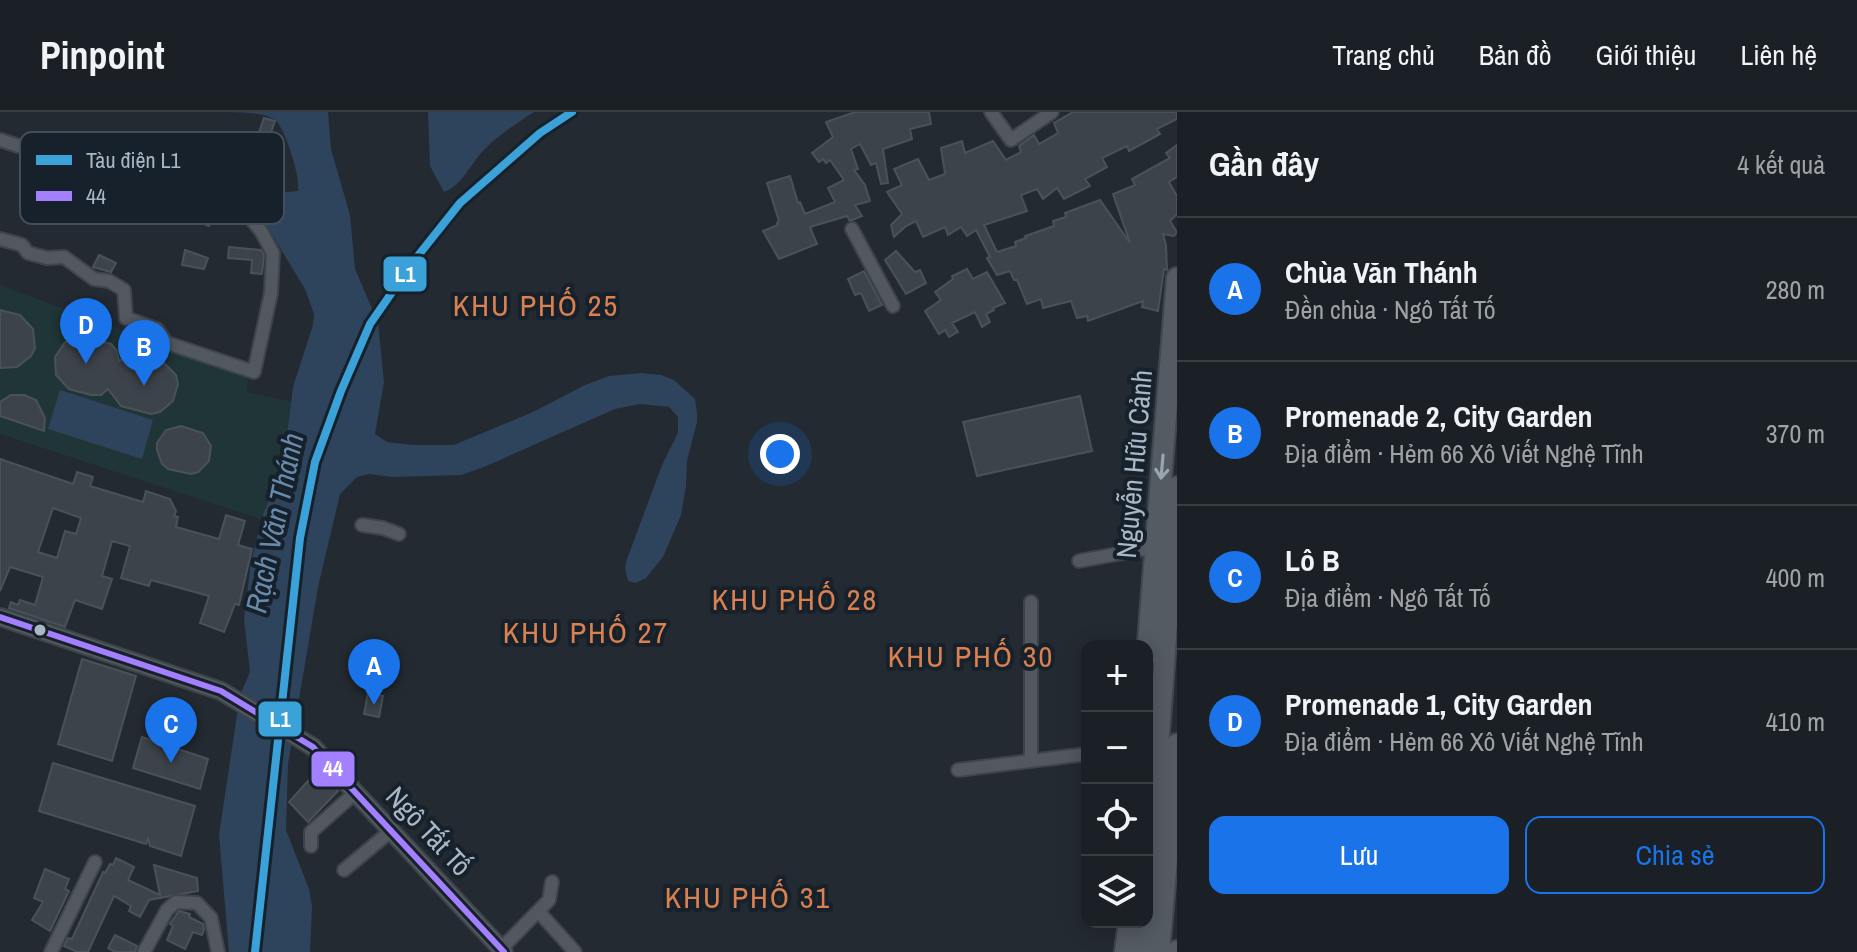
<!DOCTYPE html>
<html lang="vi">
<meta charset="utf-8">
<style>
body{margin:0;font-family:"Archivo Narrow",sans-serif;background:#272d32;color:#f1f3f6}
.controls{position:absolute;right:24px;bottom:24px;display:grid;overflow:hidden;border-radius:16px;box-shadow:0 4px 20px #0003}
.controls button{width:72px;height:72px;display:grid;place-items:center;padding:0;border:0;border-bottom:2px solid #383e42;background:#1a2025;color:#f1f3f6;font:40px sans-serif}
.you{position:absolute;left:780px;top:342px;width:28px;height:28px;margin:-20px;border:6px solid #fff;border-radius:50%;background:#1a73e8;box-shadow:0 0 0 12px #1a73e833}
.badge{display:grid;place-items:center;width:52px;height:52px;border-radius:50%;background:#1a73e8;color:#fff;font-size:26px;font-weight:700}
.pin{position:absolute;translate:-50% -66px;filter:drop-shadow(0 2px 4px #0008)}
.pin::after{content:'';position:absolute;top:42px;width:28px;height:24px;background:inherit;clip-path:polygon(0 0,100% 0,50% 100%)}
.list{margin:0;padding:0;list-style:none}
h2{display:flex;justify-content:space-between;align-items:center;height:104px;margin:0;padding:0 32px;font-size:34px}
h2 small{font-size:26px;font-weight:400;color:#9fa3a7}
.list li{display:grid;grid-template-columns:52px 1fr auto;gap:24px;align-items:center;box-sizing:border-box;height:144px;padding:0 32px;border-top:2px solid #383e42}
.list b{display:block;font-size:30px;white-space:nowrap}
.list p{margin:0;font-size:26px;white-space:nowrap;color:#9fa3a7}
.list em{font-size:26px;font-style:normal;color:#9fa3a7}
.actions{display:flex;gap:16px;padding:24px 32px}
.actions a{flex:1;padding:18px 0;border:2px solid #1a73e8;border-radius:16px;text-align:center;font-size:28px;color:#1a73e8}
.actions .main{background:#1a73e8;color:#fff}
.icon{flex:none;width:44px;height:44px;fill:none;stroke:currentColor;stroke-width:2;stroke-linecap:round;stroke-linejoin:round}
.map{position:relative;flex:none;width:1177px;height:840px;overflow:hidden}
header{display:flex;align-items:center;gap:48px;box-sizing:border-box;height:112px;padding:0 40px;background:#1a2025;border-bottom:2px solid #383e42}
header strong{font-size:38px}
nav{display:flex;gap:44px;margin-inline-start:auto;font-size:28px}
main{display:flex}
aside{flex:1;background:#1a2025}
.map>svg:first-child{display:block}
</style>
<header>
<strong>Pinpoint</strong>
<nav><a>Trang chủ</a><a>Bản đồ</a><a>Giới thiệu</a><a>Liên hệ</a></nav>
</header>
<main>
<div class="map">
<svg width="1177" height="840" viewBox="0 0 1177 840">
<rect width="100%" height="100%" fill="#232a31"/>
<path fill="#203537" d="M 0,173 L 248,265 L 247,280 L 307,293 L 266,409 L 0,322 Z"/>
<path fill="#2e445c" d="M 229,0 L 328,0 L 331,37 L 350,103 L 355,157 L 378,211 L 384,270 L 375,322 L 387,330 L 412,333 L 454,333 L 533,300 L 585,273 L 609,264 L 641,261 L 661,263 L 674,268 L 695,287 L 697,300 L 697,310 L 687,349 L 686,374 L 681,403 L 663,445 L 646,466 L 636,471 L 628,469 L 625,457 L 626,450 L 662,353 L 678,321 L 678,305 L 669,295 L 640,292 L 615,297 L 484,355 L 461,363 L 392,365 L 369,362 L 357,365 L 340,382 L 318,475 L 288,652 L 286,718 L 309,777 L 312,794 L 310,840 L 229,840 L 219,723 L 240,583 L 250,560 L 244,507 L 251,450 L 264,400 L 283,356 L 293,275 L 313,213 L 314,202 L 305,177 L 262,106 L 261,96 L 265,85 L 276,81 L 298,79 C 301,66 284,12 274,7 C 261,0 244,1 229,0 Z
M 428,0 L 534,0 C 517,11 497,24 483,39 C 470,52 463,73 444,80 L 430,54 Z
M 60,278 L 153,308 L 142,347 L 48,317 Z"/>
<path fill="#3d434a" stroke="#4a5259" stroke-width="2" fill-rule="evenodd" d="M 855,0 L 929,0 L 931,12 L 910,17 L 912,27 L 883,37 L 888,71 L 881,72 L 876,51 L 871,53 L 860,32 L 851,37 L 858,57 L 854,58 L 865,73 L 870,89 L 855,93 L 862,104 L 850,109 L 847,104 L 810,115 L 817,132 L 779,147 L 763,119 L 778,113 L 777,111 L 779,109 L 767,71 L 790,64 L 798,91 L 800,90 L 805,102 L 835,90 L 828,76 L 844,68 L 830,48 L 826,51 L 823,47 L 819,50 L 812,41 L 833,25 L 826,10 Z
M 1073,0 L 1177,0 L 1177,7 L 1157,17 L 1160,22 L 1129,39 L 1127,34 L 1102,46 L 1107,55 L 1085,67 L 1090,74 L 1064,87 L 1057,76 L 1043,87 L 1037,77 L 1021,83 L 1027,99 L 984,113 L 997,140 L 1016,134 L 1015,130 L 1026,126 L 1025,124 L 1054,114 L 1053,109 L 1066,105 L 1065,101 L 1100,88 L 1130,131 L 1113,82 L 1135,73 L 1132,67 L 1170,46 L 1166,41 L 1177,33 L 1177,65 L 1169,70 L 1177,84 L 1177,102 L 1170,109 L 1177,120 L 1174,124 L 1163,122 L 1166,133 L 1167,158 L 1164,157 L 1158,199 L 1142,195 L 1143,189 L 1088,209 L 1087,204 L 1077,206 L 1071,189 L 1043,196 L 1041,187 L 1027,192 L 1017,168 L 1014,168 L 1010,159 L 997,163 L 987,146 L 990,145 L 976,118 L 967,124 L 961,115 L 948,123 L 945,115 L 923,125 L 916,109 L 906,114 L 894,125 L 891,113 L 902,102 L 887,80 L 902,73 L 894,57 L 918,47 L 929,68 L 945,62 L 941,36 L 962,29 L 965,41 L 993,29 L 1006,48 L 1021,40 L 1019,34 L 1034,23 L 1039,32 L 1058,21 L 1054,11 Z
M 264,6 L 275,9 L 267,32 L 256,29 Z
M 200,95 L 213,100 L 209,114 L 195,109 Z
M 229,135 L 261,138 L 264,143 L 262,162 L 251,161 L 252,148 L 228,146 Z
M 185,138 L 208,146 L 204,157 L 182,153 Z
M 896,139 L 915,160 L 920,158 L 926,171 L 906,182 L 885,148 Z
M 99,143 L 116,151 L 111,160 L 93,155 Z
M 967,157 L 973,167 L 987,160 L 1005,191 L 993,196 L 994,198 L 986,202 L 990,210 L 982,215 L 975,200 L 952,211 L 958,220 L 949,225 L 945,218 L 939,222 L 925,199 L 941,188 L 935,180 L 953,167 L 952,164 Z
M 864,159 L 882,193 L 869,199 L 861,181 L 855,183 L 848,167 Z
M 0,198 L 20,203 L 33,217 L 35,236 L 31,244 L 17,255 L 0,256 Z
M 81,224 L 111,232 L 117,239 L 119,249 L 131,243 L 140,243 L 162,249 L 176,263 L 178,272 L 173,289 L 160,300 L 151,302 L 121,294 L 108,277 L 101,283 L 91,283 L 69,277 L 56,263 L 55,245 L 65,230 Z
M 11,283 L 24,283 L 36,288 L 45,306 L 44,319 L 0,304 L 0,290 Z
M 1080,284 L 1092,339 L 977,364 L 963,310 Z
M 181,314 L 203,321 L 211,334 L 209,349 L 198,360 L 191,362 L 168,357 L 162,352 L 157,338 L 157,331 L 166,318 Z
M 0,347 L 73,372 L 77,360 L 93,365 L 90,374 L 143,390 L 146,379 L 170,387 L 176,399 L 174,404 L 178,405 L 176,415 L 219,427 L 226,403 L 245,409 L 238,433 L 252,437 L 239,493 L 235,492 L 224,520 L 200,511 L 209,484 L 151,468 L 149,474 L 121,466 L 130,434 L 112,429 L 102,464 L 112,467 L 102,497 L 75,488 L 65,515 L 9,496 L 11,490 L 18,493 L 20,488 L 35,493 L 43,465 L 10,455 L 0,479 ZM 53,396 L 81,406 L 76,422 L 65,419 L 57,446 L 38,440 Z
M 82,547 L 136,564 L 112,649 L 58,632 Z
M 368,581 L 383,584 L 379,605 L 364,602 Z
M 142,625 L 208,647 L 200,677 L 133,656 Z
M 53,651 L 195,694 L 181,744 L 150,734 L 148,727 L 146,732 L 39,699 Z
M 317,659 L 338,679 L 308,710 L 289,690 Z
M 116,746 L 134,755 L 128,768 L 160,783 L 154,753 L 197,766 L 198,779 L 149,788 L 140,805 L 129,799 L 131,794 L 114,784 L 88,840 L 77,840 L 64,834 L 68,826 L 72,827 L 103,760 L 105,761 L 110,752 L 113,753 Z
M 45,757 L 69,767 L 65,777 L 69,779 L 50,819 L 32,808 L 43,790 L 34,786 Z
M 179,799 L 190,802 L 189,805 L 203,812 L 204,818 L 202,823 L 193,820 L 185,837 L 167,828 L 173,814 L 170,812 Z
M 115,823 L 137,834 L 135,840 L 115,840 L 108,836 Z"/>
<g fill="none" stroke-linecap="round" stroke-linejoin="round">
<defs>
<path id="minor" d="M 991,0 L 1011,28 L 1052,0
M 0,28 L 60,47 L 68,42 L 154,72 L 233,92 L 243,97 L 261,119 L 273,141 L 271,181 L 254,260 L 167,231 L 157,217 L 126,206 L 124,178 L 109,169 L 94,167 L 64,145 L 47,146 L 28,141 L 22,133 L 0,127
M 852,117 L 893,194
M 362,413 L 383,416 L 399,422
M 1079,449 L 1155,435
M 1031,647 L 1031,490
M 958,658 L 1087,642
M 311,734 L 311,720 L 356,680
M 344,758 L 392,718
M 539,800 L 575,840
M 51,840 L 95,750
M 144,840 L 167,798 L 176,790 L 197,791 L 211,806 L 218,840
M 498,840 L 549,788 L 552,770"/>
<path id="tertiary" d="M 0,505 L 221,579 L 313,635 L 504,840"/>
<path id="primary" d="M 1147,543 L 1177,166
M 1147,786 L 1177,375
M 1125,840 L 1129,810
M 1142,840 L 1145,810
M 1159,840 L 1177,632
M 1177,840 L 1177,839"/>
</defs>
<use href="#minor" stroke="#3f444a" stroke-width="16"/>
<use href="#tertiary" stroke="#3f444a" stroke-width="20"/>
<use href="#primary" stroke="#40474e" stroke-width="24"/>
<use href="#minor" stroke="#525860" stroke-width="12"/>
<use href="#tertiary" stroke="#525860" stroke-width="16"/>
<use href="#primary" stroke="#545b62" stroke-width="20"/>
<defs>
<path id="bus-1" d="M 0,505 L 221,579 L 313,635 L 504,840"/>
</defs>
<use href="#bus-1" stroke="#17212b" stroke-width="12"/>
<use href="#bus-1" stroke="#a380ff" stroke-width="6"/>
<defs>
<path id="metro-1" d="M 255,840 L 300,426 L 315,350 L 341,279 L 370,212 L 413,150 L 460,91 L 540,21 L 572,0"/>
</defs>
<use href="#metro-1" stroke="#17212b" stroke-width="14"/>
<use href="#metro-1" stroke="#3aa2d8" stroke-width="8"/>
</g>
<defs><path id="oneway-shaft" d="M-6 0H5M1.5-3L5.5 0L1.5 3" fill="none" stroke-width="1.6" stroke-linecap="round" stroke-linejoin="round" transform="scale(2)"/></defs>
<use stroke="#99a5b1" href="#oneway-shaft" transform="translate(1162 355) rotate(95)"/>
<circle fill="#aab7c5" stroke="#17212b" stroke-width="3" cx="40" cy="518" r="7"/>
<g text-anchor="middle" stroke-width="8" stroke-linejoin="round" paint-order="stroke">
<g font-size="28" fill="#aab7c5" stroke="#17212b">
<text transform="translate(1134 352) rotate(-85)" y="10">Nguyễn Hữu Cảnh</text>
<text transform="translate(429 719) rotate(47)" y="10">Ngô Tất Tố</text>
</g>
<g font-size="30" letter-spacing="2" fill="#db814f" stroke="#17212b">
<text x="536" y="204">KHU PHỐ 25</text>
<text x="795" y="498">KHU PHỐ 28</text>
<text x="586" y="531">KHU PHỐ 27</text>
<text x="971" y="555">KHU PHỐ 30</text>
<text x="748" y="796">KHU PHỐ 31</text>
</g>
<g font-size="30" font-style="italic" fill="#688aab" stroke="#17212b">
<text transform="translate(275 411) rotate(-78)" y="10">Rạch Văn Thánh</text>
</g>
</g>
<rect x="20" y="20" width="264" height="92" rx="12" fill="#17212b" stroke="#434e59" stroke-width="2"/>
<rect x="36" y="43" width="36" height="10" fill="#3aa2d8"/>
<rect x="36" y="79" width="36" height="10" fill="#a380ff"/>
<g font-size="22" fill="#aab7c5">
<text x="86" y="56">Tàu điện L1</text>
<text x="86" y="92">44</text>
</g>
<g stroke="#17212b" stroke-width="3">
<rect x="382" y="143" width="46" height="38" rx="8" fill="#3aa2d8"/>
<rect x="257" y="588" width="46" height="38" rx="8" fill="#3aa2d8"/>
<rect x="310" y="638" width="46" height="38" rx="8" fill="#a380ff"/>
</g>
<g font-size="22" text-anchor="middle" font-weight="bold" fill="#fff">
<text x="405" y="170">L1</text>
<text x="280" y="615">L1</text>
<text x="333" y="664">44</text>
</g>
</svg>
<div class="controls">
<button>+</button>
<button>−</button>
<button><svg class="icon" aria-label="locate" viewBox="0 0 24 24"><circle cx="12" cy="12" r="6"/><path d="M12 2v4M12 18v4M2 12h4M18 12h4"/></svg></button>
<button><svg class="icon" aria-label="layers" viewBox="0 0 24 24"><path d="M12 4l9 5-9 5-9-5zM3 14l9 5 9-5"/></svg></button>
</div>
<div class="you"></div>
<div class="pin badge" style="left:374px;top:593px">A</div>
<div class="pin badge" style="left:144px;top:274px">B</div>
<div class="pin badge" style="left:171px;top:651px">C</div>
<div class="pin badge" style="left:86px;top:252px">D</div>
</div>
<aside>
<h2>Gần đây<small>4 kết quả</small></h2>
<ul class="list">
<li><span class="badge">A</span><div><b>Chùa Văn Thánh</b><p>Đền chùa · Ngô Tất Tố</p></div><em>280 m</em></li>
<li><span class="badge">B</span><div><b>Promenade 2, City Garden</b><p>Địa điểm · Hẻm 66 Xô Viết Nghệ Tĩnh</p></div><em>370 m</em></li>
<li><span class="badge">C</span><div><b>Lô B</b><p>Địa điểm · Ngô Tất Tố</p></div><em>400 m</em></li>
<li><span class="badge">D</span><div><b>Promenade 1, City Garden</b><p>Địa điểm · Hẻm 66 Xô Viết Nghệ Tĩnh</p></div><em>410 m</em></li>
</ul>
<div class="actions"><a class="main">Lưu</a><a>Chia sẻ</a></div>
</aside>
</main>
